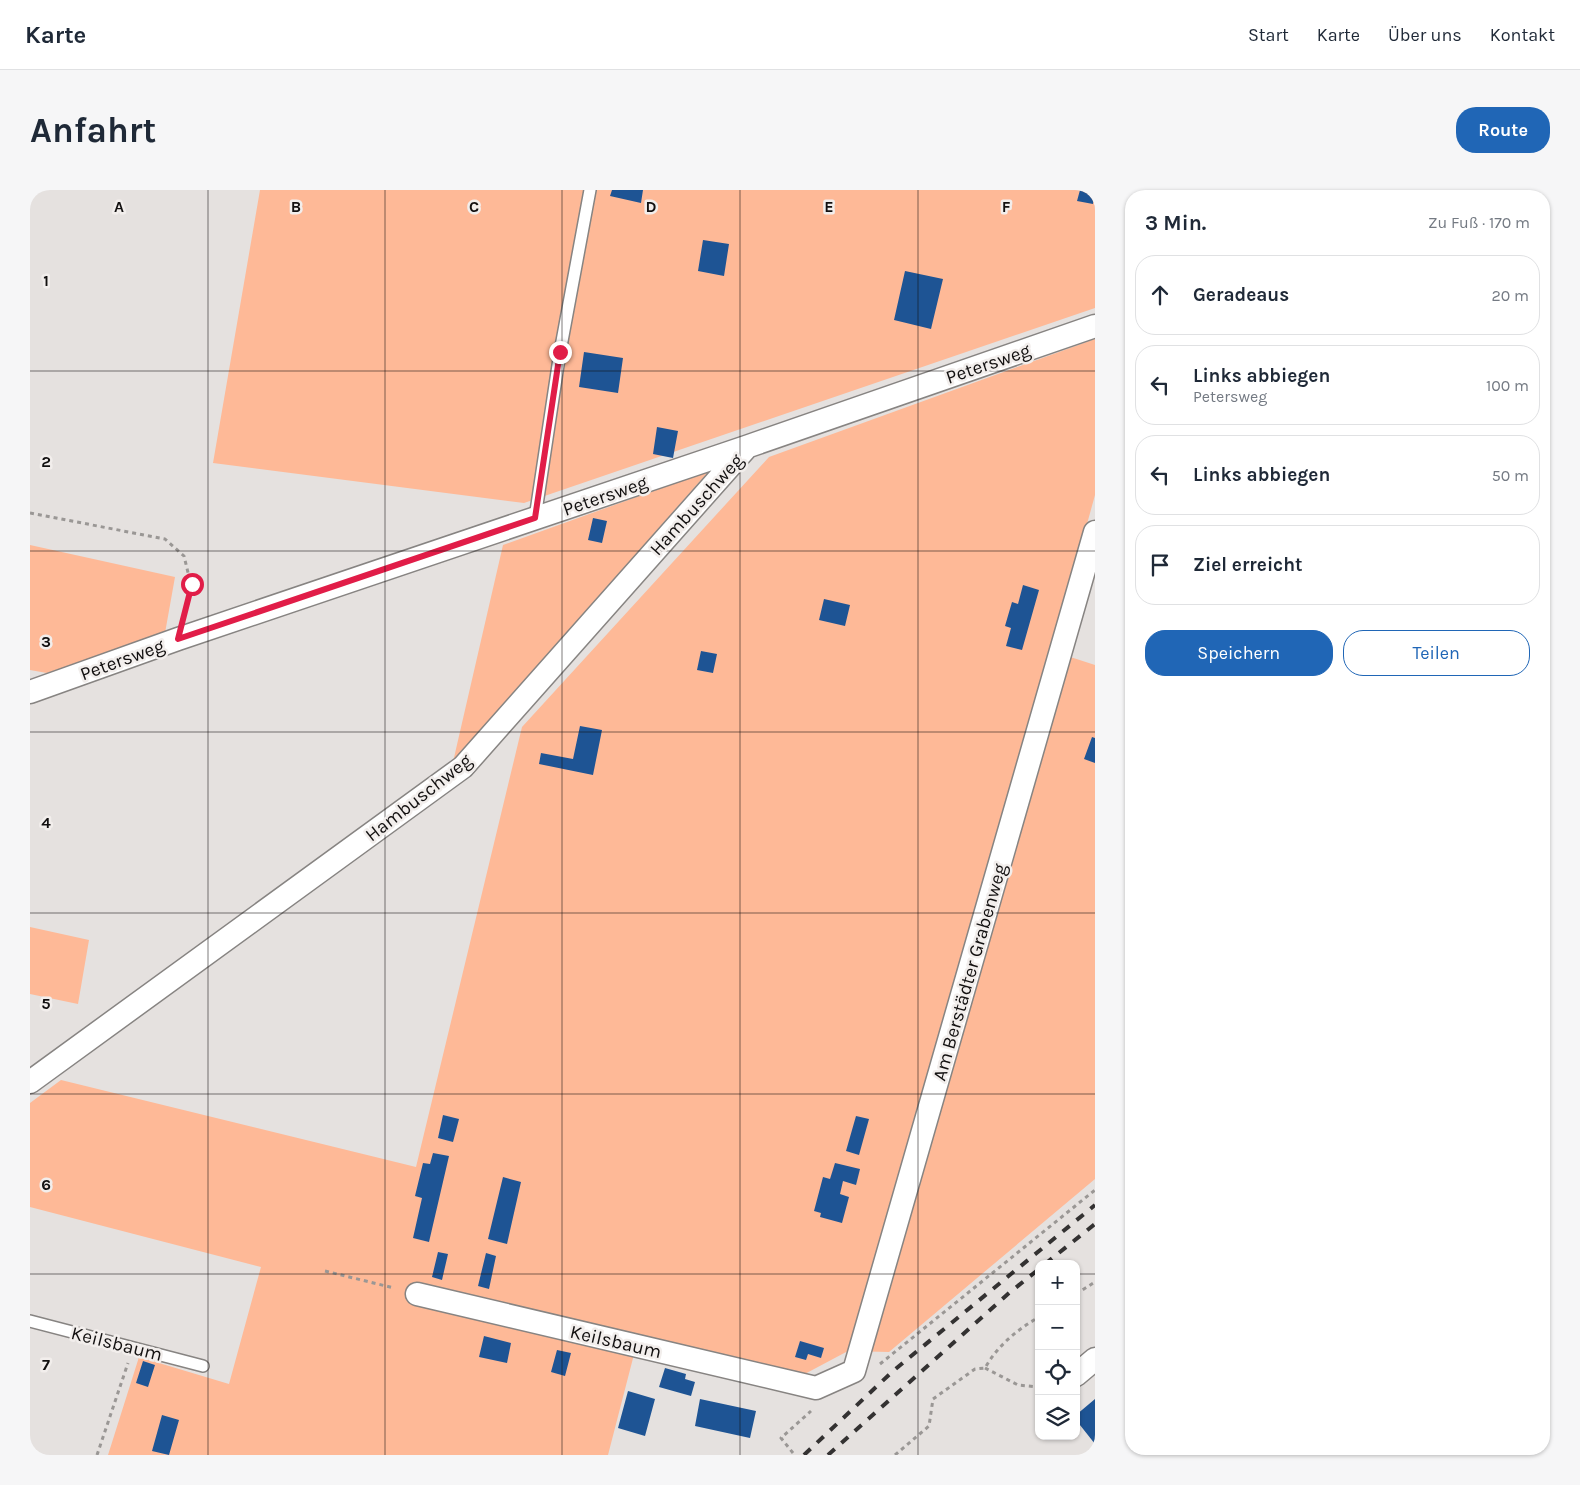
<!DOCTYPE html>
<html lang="de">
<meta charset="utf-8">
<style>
body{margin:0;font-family:Karla,sans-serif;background:#f6f6f7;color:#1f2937}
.controls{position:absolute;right:15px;bottom:15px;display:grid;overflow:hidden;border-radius:10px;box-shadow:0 1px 4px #0004}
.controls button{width:45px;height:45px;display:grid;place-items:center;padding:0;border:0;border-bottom:1px solid #e0e1e3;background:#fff;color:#1f2937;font:25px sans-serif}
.stop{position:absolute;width:15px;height:15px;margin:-11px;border:4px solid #e11d48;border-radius:50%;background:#fff}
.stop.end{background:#e11d48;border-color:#fff;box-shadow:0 1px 5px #0008}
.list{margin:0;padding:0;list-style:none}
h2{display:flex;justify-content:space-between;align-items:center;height:65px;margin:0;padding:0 20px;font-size:21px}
h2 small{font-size:16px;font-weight:400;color:#747a83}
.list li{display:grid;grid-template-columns:32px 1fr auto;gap:15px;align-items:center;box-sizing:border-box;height:80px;margin:0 10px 10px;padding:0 10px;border:1px solid #e0e1e3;border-radius:20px}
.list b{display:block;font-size:19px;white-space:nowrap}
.list p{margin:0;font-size:16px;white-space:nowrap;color:#747a83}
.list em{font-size:16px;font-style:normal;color:#747a83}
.actions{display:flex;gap:10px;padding:15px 20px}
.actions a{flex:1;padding:11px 0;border:1px solid #2066b6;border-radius:20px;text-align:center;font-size:18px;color:#2066b6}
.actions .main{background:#2066b6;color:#fff}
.icon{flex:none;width:28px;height:28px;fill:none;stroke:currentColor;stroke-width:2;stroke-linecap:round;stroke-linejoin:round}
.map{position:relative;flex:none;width:1065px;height:1265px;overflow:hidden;border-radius:20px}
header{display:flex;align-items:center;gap:30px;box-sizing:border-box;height:70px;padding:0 25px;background:#fff;border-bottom:1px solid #e0e1e3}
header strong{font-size:24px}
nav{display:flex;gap:28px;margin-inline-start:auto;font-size:18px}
.intro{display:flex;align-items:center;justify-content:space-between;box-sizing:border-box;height:120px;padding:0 30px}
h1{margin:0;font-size:35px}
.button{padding:12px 22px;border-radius:20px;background:#2066b6;color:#fff;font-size:18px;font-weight:700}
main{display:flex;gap:30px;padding:0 30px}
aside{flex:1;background:#fff;border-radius:20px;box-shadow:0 1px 4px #0004}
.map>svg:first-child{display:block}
</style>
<header>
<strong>Karte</strong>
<nav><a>Start</a><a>Karte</a><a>Über uns</a><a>Kontakt</a></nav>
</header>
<div class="intro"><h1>Anfahrt</h1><a class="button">Route</a></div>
<main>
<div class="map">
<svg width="1065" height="1265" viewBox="0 0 1065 1265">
<rect width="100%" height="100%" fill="#e5e1df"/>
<path fill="#feb997" d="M 230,0 L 1065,0 L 1065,118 L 494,313 L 183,273 Z
M 1065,149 L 1065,305 L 1022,461 L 1065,475 L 1065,989 L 859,1162 L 818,1161 L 771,1186 L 609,1145 L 578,1265 L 78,1265 L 109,1167 L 199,1194 L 231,1077 L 0,1017 L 0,913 L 31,890 L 386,977 L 492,537 L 739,267 Z
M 679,281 L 423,572 L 473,355 Z
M 0,355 L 145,387 L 135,443 L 17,483 L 0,480 Z
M 0,737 L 59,750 L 48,814 L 0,804 Z"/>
<path fill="#1e5494" d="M 582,0 L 613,0 L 611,13 L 580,6 Z
M 1050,0 L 1065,0 L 1063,14 L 1047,11 Z
M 673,50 L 699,54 L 694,86 L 668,81 Z
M 875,81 L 913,89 L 901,139 L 864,130 Z
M 554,162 L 593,168 L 588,203 L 549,197 Z
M 627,237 L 648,241 L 643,268 L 623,264 Z
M 563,328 L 577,331 L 572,353 L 558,350 Z
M 993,395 L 1009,400 L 992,460 L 976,456 L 981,438 L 975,436 L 982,412 L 988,414 Z
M 794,409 L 820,415 L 815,436 L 789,430 Z
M 671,461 L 687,464 L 683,483 L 667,480 Z
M 550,536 L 572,540 L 563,585 L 509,574 L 511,563 L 543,569 Z
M 1062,547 L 1065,548 L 1065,573 L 1054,569 Z
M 413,925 L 429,929 L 423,952 L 408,948 Z
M 826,926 L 839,929 L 829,965 L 816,961 Z
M 403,963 L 419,966 L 399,1052 L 383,1048 L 392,1008 L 385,1006 L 393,973 L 400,974 Z
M 805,973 L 830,979 L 826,995 L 813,991 L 810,1004 L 819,1007 L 812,1033 L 790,1027 L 791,1023 L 784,1021 L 793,987 L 800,989 Z
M 473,987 L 491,992 L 477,1054 L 458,1049 Z
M 408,1062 L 418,1064 L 412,1090 L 402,1087 Z
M 456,1063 L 466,1066 L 459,1099 L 448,1096 Z
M 454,1146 L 481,1153 L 477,1173 L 449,1167 Z
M 770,1151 L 794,1158 L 791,1168 L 778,1164 L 776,1170 L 765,1167 Z
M 527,1160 L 541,1163 L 535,1186 L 521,1182 Z
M 113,1171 L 125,1175 L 118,1197 L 106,1193 Z
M 635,1178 L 656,1184 L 655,1189 L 665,1192 L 661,1206 L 629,1197 Z
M 598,1201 L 625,1209 L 615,1246 L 588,1238 Z
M 670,1209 L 726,1221 L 720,1248 L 665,1236 Z
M 1065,1209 L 1065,1254 L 1046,1230 L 1046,1225 Z
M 132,1225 L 149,1230 L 139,1265 L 122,1261 Z"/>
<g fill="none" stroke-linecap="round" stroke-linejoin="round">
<defs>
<path id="lane" d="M 505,328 L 530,162 L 560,0
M 0,1131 L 173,1176"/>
<path id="street" d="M 0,502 L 148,449 L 716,257 L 1065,136
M 0,892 L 433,577 L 716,258
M 387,1104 L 786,1198 L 824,1181 L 1065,342
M 1046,1185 L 1065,1169"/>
</defs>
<use href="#lane" stroke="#878482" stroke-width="14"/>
<use href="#street" stroke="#878482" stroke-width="25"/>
<path stroke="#9a9795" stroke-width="3" stroke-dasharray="4 4" stroke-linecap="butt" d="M 0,323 L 135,349 L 154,366 L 161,395 L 155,422
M 295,1081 L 364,1098
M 1046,1104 L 1065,1092
M 850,1174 L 1065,1000
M 955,1178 L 988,1195 L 1009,1197
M 763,1263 L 751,1248 L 781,1221
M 67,1265 L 98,1173
M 865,1265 L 899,1236 L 903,1209 L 945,1179 L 955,1178 C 968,1155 987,1140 1009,1127"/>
<use href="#lane" stroke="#fff" stroke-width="11"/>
<use href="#street" stroke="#fff" stroke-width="22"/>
<path stroke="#343232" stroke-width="4" stroke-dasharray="9 9" stroke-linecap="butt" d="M 1015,1074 L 1065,1034
M 774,1265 L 863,1181 L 1065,1015
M 798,1265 L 979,1103 L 1009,1079"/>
</g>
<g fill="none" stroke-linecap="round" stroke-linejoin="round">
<path stroke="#e11d48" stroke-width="6" d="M 162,394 L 148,449 L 505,328 L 530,162"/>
</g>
<path fill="none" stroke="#121010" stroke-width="1" stroke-opacity="0.55" d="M 178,0 L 178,1265M 355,0 L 355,1265M 532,0 L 532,1265M 710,0 L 710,1265M 888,0 L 888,1265M 0,181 L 1065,181M 0,361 L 1065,361M 0,542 L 1065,542M 0,723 L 1065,723M 0,904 L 1065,904M 0,1084 L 1009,1084M 1046,1084 L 1065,1084"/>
<g text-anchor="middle" stroke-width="5" stroke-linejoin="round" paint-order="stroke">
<g font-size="19" fill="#121010" stroke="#f2eeec">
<text transform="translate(958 173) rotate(-19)" y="7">Petersweg</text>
<text transform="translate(575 305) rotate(-19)" y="7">Petersweg</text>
<text transform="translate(666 314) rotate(-48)" y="7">Hambuschweg</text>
<text transform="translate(92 469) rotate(-20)" y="7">Petersweg</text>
<text transform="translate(388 607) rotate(-38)" y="7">Hambuschweg</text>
<text transform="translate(939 782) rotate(-74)" y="7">Am Berstädter Grabenweg</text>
<text transform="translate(586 1151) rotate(13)" y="7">Keilsbaum</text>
<text transform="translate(87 1153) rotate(14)" y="7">Keilsbaum</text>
</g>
</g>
<g font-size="16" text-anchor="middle" font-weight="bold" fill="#121010" stroke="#f2eeec" stroke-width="5" stroke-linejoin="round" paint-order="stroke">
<text x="89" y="22">A</text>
<text x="266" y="22">B</text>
<text x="444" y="22">C</text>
<text x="621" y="22">D</text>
<text x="799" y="22">E</text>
<text x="976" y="22">F</text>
<text x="16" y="96">1</text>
<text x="16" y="277">2</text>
<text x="16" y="457">3</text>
<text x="16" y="638">4</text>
<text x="16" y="819">5</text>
<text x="16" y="1000">6</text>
<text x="16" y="1180">7</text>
</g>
</svg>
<div class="controls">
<button>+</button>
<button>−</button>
<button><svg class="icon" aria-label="locate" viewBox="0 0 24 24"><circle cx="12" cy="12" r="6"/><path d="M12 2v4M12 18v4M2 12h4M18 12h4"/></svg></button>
<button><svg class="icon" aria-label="layers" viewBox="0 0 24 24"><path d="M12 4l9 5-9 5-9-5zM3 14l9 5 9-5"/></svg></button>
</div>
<div class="stop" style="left:162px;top:394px"></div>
<div class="stop end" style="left:530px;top:162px"></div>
</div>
<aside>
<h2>3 Min.<small>Zu Fuß · 170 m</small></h2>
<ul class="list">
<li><svg class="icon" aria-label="ahead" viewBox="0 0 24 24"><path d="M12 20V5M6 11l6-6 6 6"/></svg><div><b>Geradeaus</b></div><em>20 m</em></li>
<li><svg class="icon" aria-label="left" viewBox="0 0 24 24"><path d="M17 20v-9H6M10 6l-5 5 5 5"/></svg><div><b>Links abbiegen</b><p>Petersweg</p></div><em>100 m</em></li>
<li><svg class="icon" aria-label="left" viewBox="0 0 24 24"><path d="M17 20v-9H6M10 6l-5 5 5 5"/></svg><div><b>Links abbiegen</b></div><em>50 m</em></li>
<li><svg class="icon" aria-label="arrive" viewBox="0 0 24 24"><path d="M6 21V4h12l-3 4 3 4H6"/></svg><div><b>Ziel erreicht</b></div></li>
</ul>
<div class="actions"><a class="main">Speichern</a><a>Teilen</a></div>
</aside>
</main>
